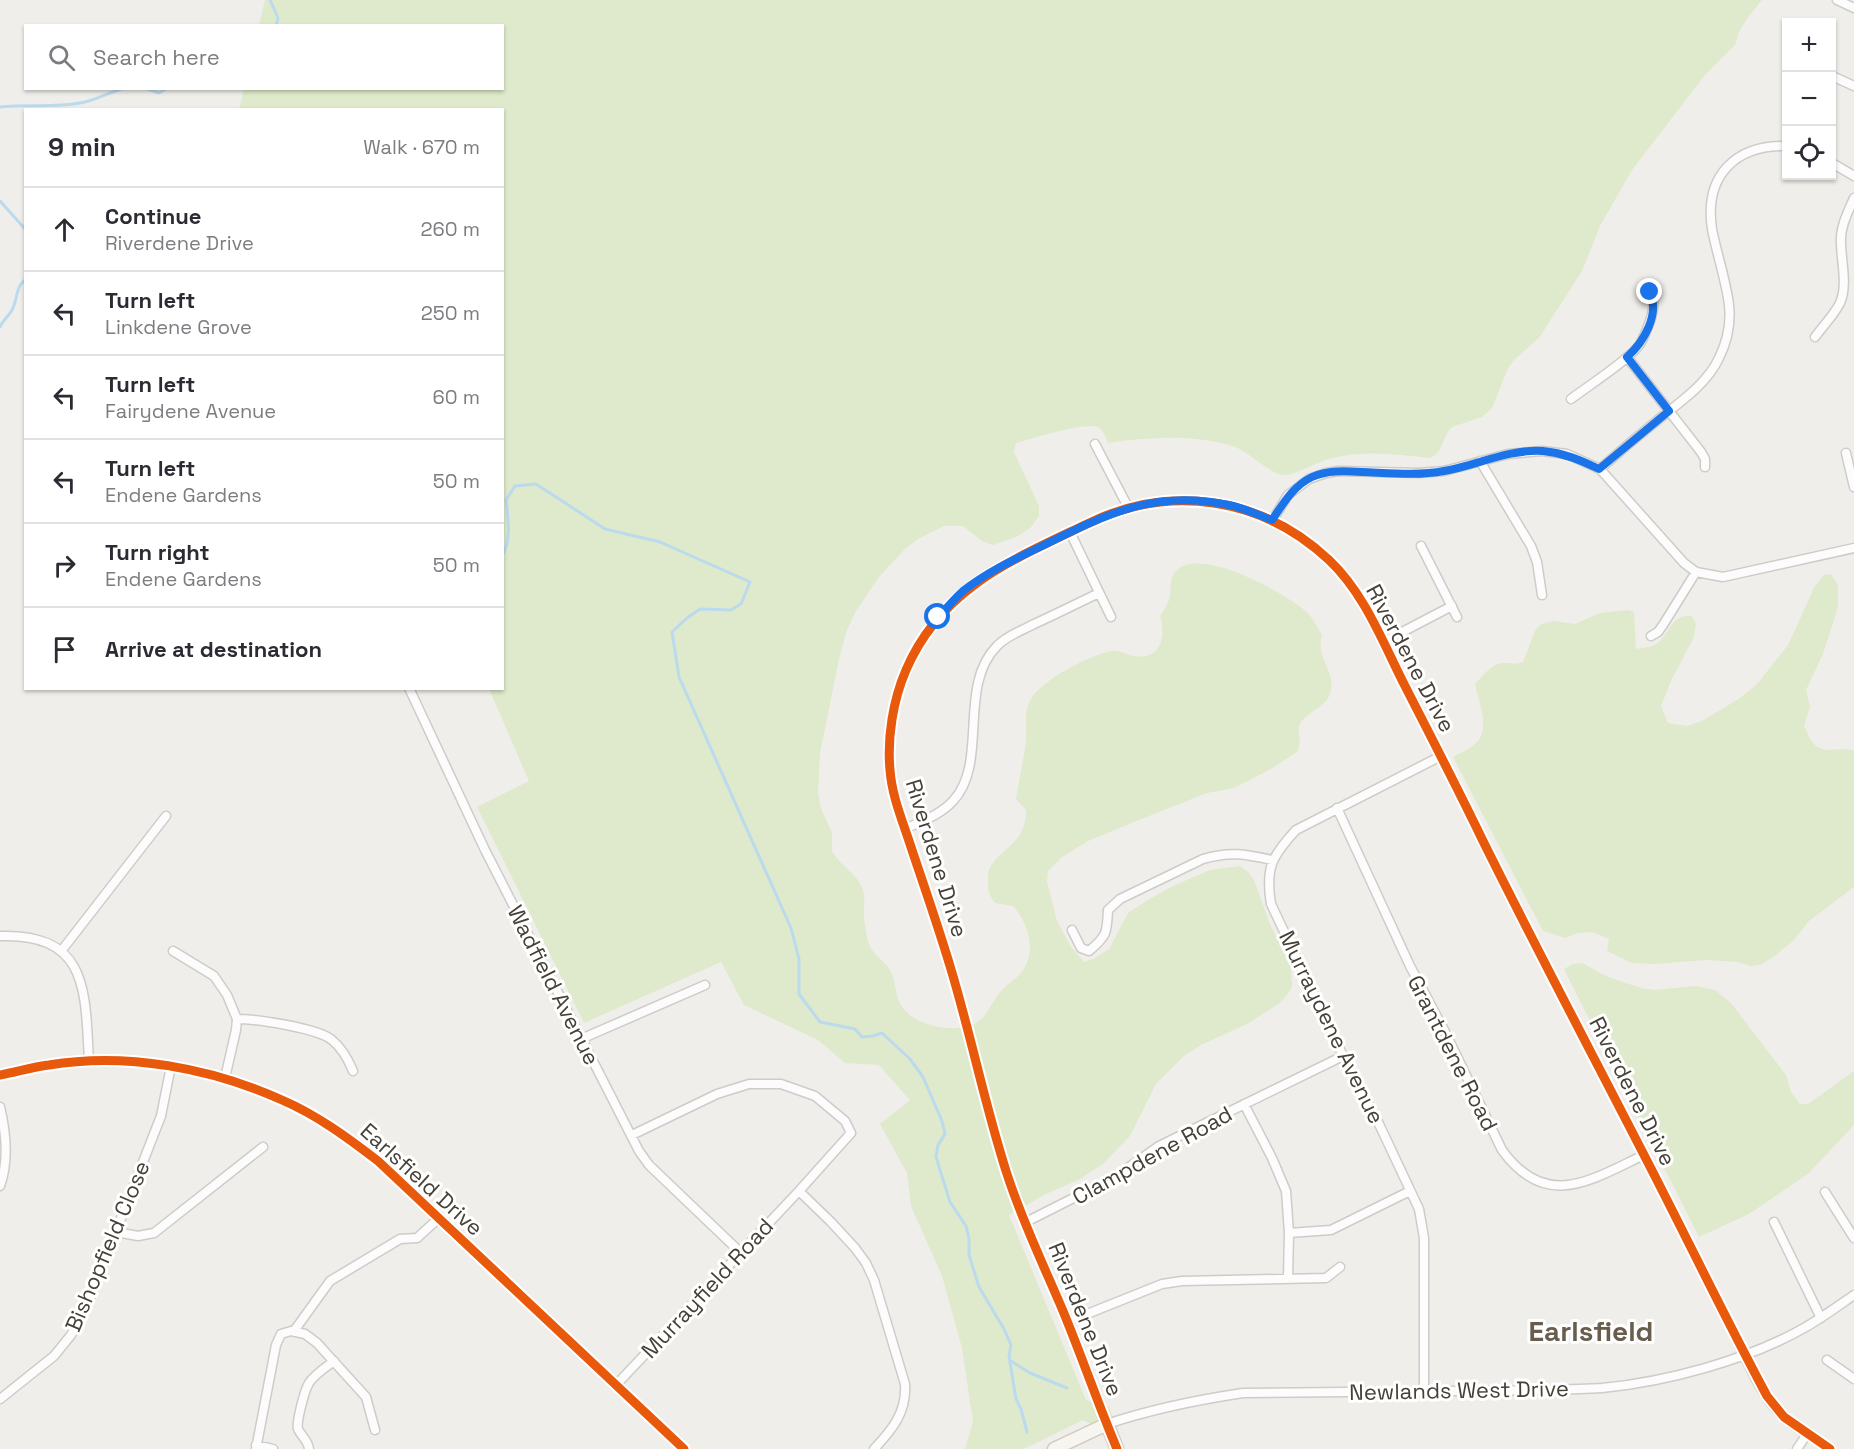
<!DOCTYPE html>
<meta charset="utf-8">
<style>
body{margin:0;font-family:"Space Grotesk",sans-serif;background:#f7f7f7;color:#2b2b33}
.controls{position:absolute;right:18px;top:18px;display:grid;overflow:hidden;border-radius:0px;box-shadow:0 2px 4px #0004}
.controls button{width:54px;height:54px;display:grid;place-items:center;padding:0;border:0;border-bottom:2px solid #e1e1e2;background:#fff;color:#2b2b33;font:30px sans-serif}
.stop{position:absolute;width:18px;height:18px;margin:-14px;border:4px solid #1a73e8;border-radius:50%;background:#fff}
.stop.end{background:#1a73e8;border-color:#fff;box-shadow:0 2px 6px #0008}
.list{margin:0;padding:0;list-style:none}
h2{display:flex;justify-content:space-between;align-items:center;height:78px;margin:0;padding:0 24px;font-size:26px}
h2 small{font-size:20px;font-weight:400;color:#7c7c81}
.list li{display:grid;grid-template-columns:39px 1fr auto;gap:18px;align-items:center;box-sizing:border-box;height:84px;padding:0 24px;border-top:2px solid #e1e1e2}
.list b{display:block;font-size:22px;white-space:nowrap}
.list p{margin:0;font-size:20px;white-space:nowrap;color:#7c7c81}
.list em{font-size:20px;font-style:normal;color:#7c7c81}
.icon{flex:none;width:33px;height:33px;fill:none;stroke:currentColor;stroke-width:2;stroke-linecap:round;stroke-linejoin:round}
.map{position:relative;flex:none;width:1854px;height:1449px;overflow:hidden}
.search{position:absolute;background:#fff;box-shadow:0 2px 4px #0004;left:24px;top:24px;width:480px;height:66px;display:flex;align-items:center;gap:15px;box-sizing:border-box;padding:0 21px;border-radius:0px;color:#7c7c81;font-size:22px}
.panel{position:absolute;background:#fff;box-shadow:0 2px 4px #0004;left:24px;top:108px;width:480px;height:582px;border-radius:0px}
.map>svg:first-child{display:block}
</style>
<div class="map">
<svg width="1854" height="1449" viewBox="0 0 1854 1449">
<rect width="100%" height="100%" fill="#f0eeea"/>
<path fill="#deeacb" d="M 265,0 L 1762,0 L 1746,20 L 1739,32 L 1735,45 L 1705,75 L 1632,170 L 1600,226 L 1582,271 L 1539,338 L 1514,360 L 1508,368 L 1492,408 L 1482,417 L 1452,427 L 1448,432 L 1439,451 L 1434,456 L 1429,458 C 1395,454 1361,450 1329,459 C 1317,462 1297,474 1286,475 C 1271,476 1250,452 1235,447 C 1195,434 1149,437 1108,443 C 1106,438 1103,429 1098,427 C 1083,422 1032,439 1016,443 L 1014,452 L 1039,506 L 1039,516 L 1030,528 L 1016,537 L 993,545 L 982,541 L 963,526 L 944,526 L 918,539 L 906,548 L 879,577 L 856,611 L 847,630 L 839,659 L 820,753 L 818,793 L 821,809 L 832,832 L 832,851 C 840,866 858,874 863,890 C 866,899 863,908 864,917 C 865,925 866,936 869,944 C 874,957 886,961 891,972 C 898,986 893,997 905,1010 C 918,1027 958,1034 976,1023 C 988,1016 992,1001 1001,991 C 1007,984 1020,976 1024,969 C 1036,949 1028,922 1013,906 L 995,903 C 989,896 988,891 988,882 C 986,859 1007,853 1018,837 C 1024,829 1026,820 1026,810 L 1016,799 C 1019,779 1024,759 1026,740 C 1027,725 1023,713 1031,699 C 1042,680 1091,654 1112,651 C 1120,650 1127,655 1134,656 C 1160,661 1167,636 1160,616 C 1163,611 1167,606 1169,600 C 1172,590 1168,578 1177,570 C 1202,547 1282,592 1303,609 C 1311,615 1317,626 1322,635 C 1315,657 1335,670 1331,690 C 1328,708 1308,710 1300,724 C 1297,730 1300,737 1300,743 C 1299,746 1298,749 1297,752 L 1271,769 L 1234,788 L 1207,793 L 1144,818 L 1088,841 L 1061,858 L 1048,871 L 1047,881 L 1057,921 L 1071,947 L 1084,962 L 1093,959 L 1109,949 L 1128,913 L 1146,901 L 1173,886 L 1210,870 L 1240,866 L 1248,872 L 1254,880 L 1270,924 L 1291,966 L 1292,987 L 1287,995 L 1280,1003 L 1247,1024 L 1201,1045 L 1184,1056 L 1156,1084 L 1130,1136 L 1103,1164 L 1078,1180 L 1044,1195 L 1009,1215 L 1086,1400 L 1109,1407 L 1122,1441 L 1083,1420 L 1024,1449 L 965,1449 L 973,1422 L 962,1348 L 942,1276 L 911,1206 L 907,1173 L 880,1124 L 910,1100 L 879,1065 L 845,1063 L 818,1040 L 744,1005 L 721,962 L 584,1023 L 477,807 L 529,781 L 489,689 L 502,688 L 502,110 L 239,110 L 244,89 L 502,88 L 502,26 L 259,25 Z
M 1831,574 L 1838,585 L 1838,607 L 1823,654 L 1806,690 L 1810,707 L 1804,726 C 1807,731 1810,740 1814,744 C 1825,755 1841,746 1854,751 L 1854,887 L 1809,921 L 1795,939 L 1772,958 L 1760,965 L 1751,966 L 1738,962 L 1706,960 L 1655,964 L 1632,963 L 1607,951 L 1609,939 L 1592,932 L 1578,933 L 1565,938 L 1543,931 L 1453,757 C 1460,753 1472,748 1478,741 C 1490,727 1478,700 1475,684 C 1482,677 1492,663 1503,663 C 1511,663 1515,665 1523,662 L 1536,629 L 1541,624 L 1554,621 L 1575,624 L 1600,613 L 1628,610 L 1634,612 L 1636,649 C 1642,648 1654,647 1659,642 C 1671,631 1672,614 1692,616 L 1696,624 L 1694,637 L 1671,681 L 1661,706 L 1668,723 L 1687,726 L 1702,721 L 1740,698 L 1757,684 L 1788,645 L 1815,586 L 1824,575 Z
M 1582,963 L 1608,977 L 1641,988 L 1655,990 L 1696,986 L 1715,990 L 1731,1003 L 1786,1075 L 1791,1092 L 1800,1104 L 1808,1104 L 1854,1071 L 1854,1125 L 1808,1174 L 1749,1214 L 1699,1237 L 1564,969 L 1573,964 Z"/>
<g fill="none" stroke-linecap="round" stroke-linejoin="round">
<path stroke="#bbdaee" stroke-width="3" d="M 270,0 L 278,18 L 276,26
M 145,88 L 159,93 L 167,88
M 0,107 C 27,104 53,108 80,103 C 95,101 109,92 125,88
M 0,201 L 26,230
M 0,327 C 3,320 8,317 12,310 C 18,299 15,287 26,279
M 502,556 C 512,540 508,517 506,500 L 515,486 L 536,484 L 605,529 L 660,542 L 750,582 L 741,604 L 731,610 L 700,609 L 687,618 L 672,632 L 679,677 L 791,928 L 799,959 L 799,994 L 820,1022 L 855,1029 L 862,1037 L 873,1036 L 882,1033 L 910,1059 L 923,1077 L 942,1121 L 945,1134 L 938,1145 L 936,1157 L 950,1202 L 966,1226 L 969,1239 L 969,1255 L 979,1287 L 1004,1329 L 1011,1345 L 1009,1356 L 1016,1399 L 1021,1409 L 1027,1432
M 1011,1361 L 1030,1373 L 1067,1388"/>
<defs>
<path id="street" d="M 1837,0 L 1854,8
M 1832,76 L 1854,86
M 1832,163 L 1854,176
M 1815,337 C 1823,326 1834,315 1840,303 C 1848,285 1841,261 1841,242 C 1840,227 1848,212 1854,198
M 1627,357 L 1701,452 L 1705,459 L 1705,467
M 1571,399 C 1588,386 1629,360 1640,344 C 1645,336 1648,327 1651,318 C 1654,308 1656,296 1647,288
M 1095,444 L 1128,507
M 1846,453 L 1854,487
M 1480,461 L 1531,546 L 1537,562 L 1542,595
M 1600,469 C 1619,452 1639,435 1659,419 C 1680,402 1707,384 1719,358 C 1727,342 1731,323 1729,305 C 1726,280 1717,255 1712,229 C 1704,176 1735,145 1786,146
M 1272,521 L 1288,495 L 1309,479 L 1326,473 L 1339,471 L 1419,473 L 1444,471 L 1508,454 L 1542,451 L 1567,454 L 1600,469 L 1684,563 L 1696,572 L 1723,577 L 1854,548
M 1070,532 L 1111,617
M 1421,546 L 1457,617
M 1651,636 L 1658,632 L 1663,625 L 1696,572
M 1383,642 L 1452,606
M 409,688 L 485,850 L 639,1151 L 649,1165 L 740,1252
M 1337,808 L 1410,966 L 1444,1030 L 1502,1150 C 1546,1211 1591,1180 1644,1155
M 905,829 C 922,821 940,815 953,801 C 989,763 957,686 997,646 C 1006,636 1021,631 1032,625 C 1054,615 1076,604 1099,593
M 1072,930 L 1081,948 L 1089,951 C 1107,936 1107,933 1108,910 L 1120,899 L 1203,859 C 1230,851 1245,854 1272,860
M 0,936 C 89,933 85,992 89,1061
M 62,950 L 166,816
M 173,951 L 214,976 L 227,995 L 237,1019 L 236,1030 L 225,1078
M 237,1019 C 256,1019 318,1028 332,1040 C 342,1048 348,1059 353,1071
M 581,1039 L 705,985
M 0,1075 C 16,1072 33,1067 49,1065 C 126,1052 211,1068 282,1100 C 317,1115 348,1138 378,1161 L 684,1449
M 1244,1104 L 1272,1158 L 1286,1191 L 1289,1233 L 1288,1278
M 0,1107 C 6,1132 9,1161 0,1186
M 799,1191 L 831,1222 L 855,1248 L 866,1263 L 874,1280 L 905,1384 C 907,1412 892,1430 874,1449
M 1825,1192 L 1854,1238
M 1026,1222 L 1115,1177 L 1159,1146 L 1343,1056
M 1774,1222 L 1821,1318
M 116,1232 L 138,1236 L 154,1233 L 263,1147
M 1289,1233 L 1331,1230 L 1410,1191
M 1067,1322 L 1162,1284 L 1182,1281 L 1326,1278 L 1340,1267
M 294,1331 L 330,1281 L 400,1239 L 417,1238 L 439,1218
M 1827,1360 L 1854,1379
M 616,1385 L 799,1191 L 851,1133 L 845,1121 L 815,1096 L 781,1084 L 749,1084 L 717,1094 L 632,1135
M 1424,1391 L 1424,1238 L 1419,1209 L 1379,1124 L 1343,1056 L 1271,904 C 1265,868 1272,856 1296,830 L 1441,756
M 0,1399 L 54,1356 L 71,1335 L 87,1305 L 161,1116 L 171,1066
M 256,1445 L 273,1449
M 256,1449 L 276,1345 L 281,1334 L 291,1331 L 305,1334 L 317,1343 L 366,1397 L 375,1430
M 309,1449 C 308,1440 301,1436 298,1429 C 296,1422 305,1389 309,1383 C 314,1375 326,1367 334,1361
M 1797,1449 L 1807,1434
M 1830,1449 C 1812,1437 1789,1425 1774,1407 C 1758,1388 1746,1358 1735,1336 C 1712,1291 1690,1246 1667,1200 C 1613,1093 1557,986 1502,878 C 1477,830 1454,781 1429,732 C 1413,701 1397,670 1381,639 C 1367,611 1353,583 1330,561 C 1260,494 1168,484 1082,526 C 1017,558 954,582 917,649 C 897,685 885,730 890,772 C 892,796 901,817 909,839 C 923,884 939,928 952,973 C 971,1040 986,1109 1007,1175 C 1018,1208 1033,1240 1047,1272 C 1067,1323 1087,1374 1107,1424 C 1152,1409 1196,1400 1243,1393 L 1555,1390 C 1571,1389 1586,1389 1602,1388 C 1666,1382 1748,1360 1804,1328 C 1822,1318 1838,1306 1854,1295"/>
<path id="secondary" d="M 1054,1449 L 1107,1424 L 1117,1449"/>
</defs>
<use href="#street" stroke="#ceccc8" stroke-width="11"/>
<use href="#secondary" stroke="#d0cbc1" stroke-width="15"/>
<use href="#street" stroke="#fdfcfc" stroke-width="8"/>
<use href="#secondary" stroke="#f7f5ef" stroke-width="12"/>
<defs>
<path id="cycleway" d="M 0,1075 C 16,1072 33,1067 49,1065 C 126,1052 211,1068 282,1100 C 317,1115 348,1138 378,1161 L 684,1449
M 1117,1449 C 1098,1404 1082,1357 1063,1311 C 1044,1266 1022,1221 1007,1174 C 985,1106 971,1035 950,966 C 938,926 924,886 911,847 C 903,822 892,797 890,770 C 887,738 893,700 906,670 C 941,588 1012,560 1087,524 C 1169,483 1262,497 1329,560 C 1365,594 1383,643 1405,686 C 1431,737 1457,787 1482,839 C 1534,944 1589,1048 1643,1153 C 1685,1234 1724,1316 1767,1396 L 1784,1417 L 1830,1449"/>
</defs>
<use href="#cycleway" stroke="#fff" stroke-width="13"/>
<use href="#cycleway" stroke="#e8590c" stroke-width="9"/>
</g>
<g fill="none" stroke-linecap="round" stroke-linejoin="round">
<path stroke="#1a73e8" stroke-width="8" d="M 938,617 C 946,609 954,599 963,591 C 987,572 1015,559 1042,546 C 1106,514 1155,489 1229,505 C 1244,508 1258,515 1272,520 C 1283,504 1293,486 1312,477 C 1327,470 1345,471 1362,472 C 1389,473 1417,476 1444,471 C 1478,465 1508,449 1543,451 C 1564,453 1580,460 1599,469 L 1669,411 L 1627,357 C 1644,342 1660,314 1650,292"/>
</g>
<g text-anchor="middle" stroke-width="6" stroke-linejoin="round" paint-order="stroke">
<g font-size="22" fill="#464036" stroke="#fff">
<text transform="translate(1411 658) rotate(62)" y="8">Riverdene Drive</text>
<text transform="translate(937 858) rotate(73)" y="8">Riverdene Drive</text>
<text transform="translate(554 985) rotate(63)" y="8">Wadfield Avenue</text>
<text transform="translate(1332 1027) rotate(64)" y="8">Murraydene Avenue</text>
<text transform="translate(1453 1053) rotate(63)" y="8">Grantdene Road</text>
<text transform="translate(1633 1091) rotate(63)" y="8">Riverdene Drive</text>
<text transform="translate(1152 1155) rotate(-29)" y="8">Clampdene Road</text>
<text transform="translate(422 1179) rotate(42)" y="8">Earlsfield Drive</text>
<text transform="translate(107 1246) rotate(-67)" y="8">Bishopfield Close</text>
<text transform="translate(707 1288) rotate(-47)" y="8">Murrayfield Road</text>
<text transform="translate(1086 1319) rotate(68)" y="8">Riverdene Drive</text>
<text transform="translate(1459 1390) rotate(-1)" y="8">Newlands West Drive</text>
</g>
<g font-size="28" font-weight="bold" fill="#695e4e" stroke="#fff">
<text x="1591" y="1341">Earlsfield</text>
</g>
</g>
</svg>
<div class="controls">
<button>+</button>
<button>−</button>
<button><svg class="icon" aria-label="locate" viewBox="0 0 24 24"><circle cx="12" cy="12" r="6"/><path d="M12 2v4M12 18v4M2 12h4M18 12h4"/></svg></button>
</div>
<div class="stop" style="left:938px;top:617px"></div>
<div class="stop end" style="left:1650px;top:292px"></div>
<div class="search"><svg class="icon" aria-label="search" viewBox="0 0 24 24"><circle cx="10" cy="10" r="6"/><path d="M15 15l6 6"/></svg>Search here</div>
<section class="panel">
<h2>9 min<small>Walk · 670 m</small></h2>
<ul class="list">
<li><svg class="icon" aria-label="ahead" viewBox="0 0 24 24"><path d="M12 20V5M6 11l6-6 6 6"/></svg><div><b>Continue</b><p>Riverdene Drive</p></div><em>260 m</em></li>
<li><svg class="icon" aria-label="left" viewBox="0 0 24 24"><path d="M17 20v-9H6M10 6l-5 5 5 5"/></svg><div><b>Turn left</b><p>Linkdene Grove</p></div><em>250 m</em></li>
<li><svg class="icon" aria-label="left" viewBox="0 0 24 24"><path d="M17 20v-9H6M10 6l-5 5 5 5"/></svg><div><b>Turn left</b><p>Fairydene Avenue</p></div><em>60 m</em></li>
<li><svg class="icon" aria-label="left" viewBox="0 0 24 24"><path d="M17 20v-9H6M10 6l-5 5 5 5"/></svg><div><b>Turn left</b><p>Endene Gardens</p></div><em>50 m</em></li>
<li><svg class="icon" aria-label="right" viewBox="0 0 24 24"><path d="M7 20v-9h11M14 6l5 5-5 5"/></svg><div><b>Turn right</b><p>Endene Gardens</p></div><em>50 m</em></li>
<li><svg class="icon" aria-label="arrive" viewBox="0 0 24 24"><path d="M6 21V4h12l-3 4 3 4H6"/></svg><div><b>Arrive at destination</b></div></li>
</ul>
</section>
</div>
